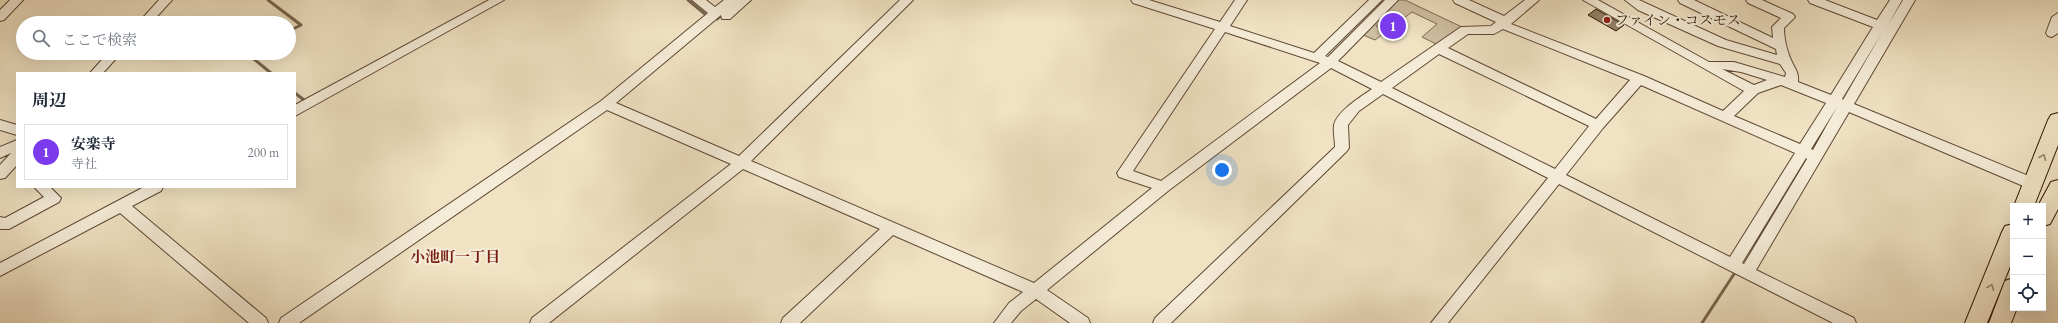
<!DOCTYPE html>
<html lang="ja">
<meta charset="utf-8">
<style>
body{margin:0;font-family:"EB Garamond","Noto Serif JP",serif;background:#f6f6f7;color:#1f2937}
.controls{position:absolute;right:12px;bottom:12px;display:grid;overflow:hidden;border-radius:0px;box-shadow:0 4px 16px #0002}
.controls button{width:36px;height:36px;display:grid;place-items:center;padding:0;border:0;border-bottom:1px solid #e0e1e3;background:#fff;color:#1f2937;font:20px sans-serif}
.you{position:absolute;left:1222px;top:170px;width:14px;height:14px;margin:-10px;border:3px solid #fff;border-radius:50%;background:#1a73e8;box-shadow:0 0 0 6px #1a73e833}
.badge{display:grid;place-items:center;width:26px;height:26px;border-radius:50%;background:#7c3aed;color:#fff;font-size:13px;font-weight:700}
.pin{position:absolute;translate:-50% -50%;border:2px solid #fff;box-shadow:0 1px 4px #0006}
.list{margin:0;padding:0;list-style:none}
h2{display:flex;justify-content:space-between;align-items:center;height:52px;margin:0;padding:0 16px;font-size:17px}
h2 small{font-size:13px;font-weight:400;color:#747a83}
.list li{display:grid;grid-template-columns:26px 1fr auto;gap:12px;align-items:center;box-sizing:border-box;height:56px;margin:0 8px 8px;padding:0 8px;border:1px solid #e0e1e3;border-radius:0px}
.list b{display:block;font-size:15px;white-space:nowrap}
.list p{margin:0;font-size:13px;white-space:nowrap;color:#747a83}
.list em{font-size:13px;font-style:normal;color:#747a83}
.icon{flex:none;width:22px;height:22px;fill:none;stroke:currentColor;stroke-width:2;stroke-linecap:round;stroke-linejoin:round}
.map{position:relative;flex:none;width:2058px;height:323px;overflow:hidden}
.search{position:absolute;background:#fff;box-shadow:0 4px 16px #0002;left:16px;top:16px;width:280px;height:44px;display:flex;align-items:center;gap:10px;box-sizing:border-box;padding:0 14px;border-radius:22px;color:#747a83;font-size:15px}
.panel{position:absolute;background:#fff;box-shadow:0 4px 16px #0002;left:16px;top:72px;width:280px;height:116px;border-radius:0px}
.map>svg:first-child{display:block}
</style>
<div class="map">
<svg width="2058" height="323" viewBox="0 0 2058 323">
<rect width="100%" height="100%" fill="#f0e2c3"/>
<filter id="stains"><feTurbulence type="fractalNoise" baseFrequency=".005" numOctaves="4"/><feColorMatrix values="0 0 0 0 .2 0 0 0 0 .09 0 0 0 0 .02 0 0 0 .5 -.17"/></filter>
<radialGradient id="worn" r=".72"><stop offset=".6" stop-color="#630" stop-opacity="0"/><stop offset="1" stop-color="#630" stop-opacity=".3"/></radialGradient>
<path fill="#cfbfa3" stroke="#7e6a54" d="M 1397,0 L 1405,0 L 1462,27 L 1436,44 L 1422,37 L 1437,24 L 1412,12 L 1404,18 L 1401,16 L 1395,20 L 1388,16 L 1376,26 L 1386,32 L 1375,40 L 1363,35 Z"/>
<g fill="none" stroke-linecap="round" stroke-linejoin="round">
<path stroke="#796650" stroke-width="3" d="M 268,0 L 301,25 L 289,31
M 688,0 L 705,14
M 717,19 L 723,14
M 251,53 L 249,55 L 271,73
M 295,93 L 304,100
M 1702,323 L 1736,271"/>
</g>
<path fill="#928067" stroke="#2c1504" d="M 1596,9 L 1624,25 L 1616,31 L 1588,15 Z"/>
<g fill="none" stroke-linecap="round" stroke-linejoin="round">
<defs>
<path id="minor" d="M 10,0 L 23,0 L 4,20 L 0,21 L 0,10 Z
M 159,0 L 172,0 L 151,23 L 138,23 Z
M 489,0 L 504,0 L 295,116 L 295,105 Z
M 692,0 L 706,0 L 715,7 L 724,0 L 751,0 L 730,19 L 722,19 L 721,15 L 616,103 L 739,156 L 900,0 L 913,0 L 751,161 L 1034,283 L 1152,188 L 1119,177 L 1117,173 L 1215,29 L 1133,3 L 1131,0 L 1149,0 L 1220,22 L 1235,0 L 1247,0 L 1230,26 L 1314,53 L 1369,0 L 1382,0 L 1325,56 L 1328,57 L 1385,0 L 1398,0 L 1338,61 L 1381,82 L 1461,27 L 1491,26 L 1496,22 L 1455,3 L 1453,0 L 1469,0 L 1504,16 L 1525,0 L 1539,0 L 1511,24 L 1644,76 L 1723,111 L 1744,91 L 1583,0 L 1598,0 L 1709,62 L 1734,62 L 1785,77 L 1786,73 L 1780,64 L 1718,46 L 1638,10 L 1625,0 L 1639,0 L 1726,40 L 1777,55 L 1776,49 L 1680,3 L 1678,0 L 1694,0 L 1773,38 L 1772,27 L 1781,18 L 1748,3 L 1746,0 L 1762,0 L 1793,14 L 1795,17 L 1784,28 C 1784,38 1787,51 1791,60 C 1795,69 1799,72 1798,82 L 1831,95 L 1873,27 L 1810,3 L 1808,0 L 1825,0 L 1877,20 L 1890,0 L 1902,0 L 1888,25 L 1903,0 L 1915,0 L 1854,104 L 2038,180 L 2040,184 L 2038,188 L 2033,189 L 2028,188 L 1849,112 L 1756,270 L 1854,318 L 1856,323 L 1833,323 L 1559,184 L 1448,323 L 1431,323 L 1548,178 L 1383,94 L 1359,111 L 1348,125 L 1349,148 L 1347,151 L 1171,323 L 1153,323 L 1155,318 L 1335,147 C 1335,140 1333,131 1334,125 C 1337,111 1362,96 1372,89 L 1331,68 L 1168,191 L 1047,290 L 1088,318 L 1090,323 L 1070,323 L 1036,299 L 1021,311 L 1011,323 L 994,323 L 1009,303 L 1023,292 L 893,235 L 800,323 L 781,323 L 783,318 L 880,229 L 743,169 L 549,323 L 530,323 L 532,318 L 731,164 L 607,110 L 299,323 L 279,323 L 281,318 L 601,101 L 708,13 ZM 1503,29 L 1630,80 L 1596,119 L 1448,48 L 1468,34 L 1494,34 ZM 1883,31 L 1843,100 L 1842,99 ZM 1225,32 L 1320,63 L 1161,181 L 1133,171 ZM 1439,54 L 1589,126 L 1555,169 L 1392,88 ZM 1722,69 L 1741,72 L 1767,80 L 1754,85 ZM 1641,85 L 1795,153 L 1730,257 L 1566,175 L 1603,128 ZM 1781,85 L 1826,103 L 1800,144 L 1734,116 L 1758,93 ZM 1837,107 L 1813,150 L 1811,149 ZM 1806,158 L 1807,159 L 1744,264 L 1742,263 Z
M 2058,13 L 2058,33 L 2052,37 L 2048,36 L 2046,33 L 2052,17 Z
M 108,53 L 121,53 L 103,73 L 90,73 Z
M 0,120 L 17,125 L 17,135 L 0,130 Z
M 17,140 L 17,151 L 15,152 L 17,151 L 17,165 L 5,178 L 0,179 L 0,165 L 11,153 L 0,158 L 0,147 Z
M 34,187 L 50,187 L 61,198 L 59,202 L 9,229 L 0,229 L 0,217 L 5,218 L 44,197 Z
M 144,187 L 163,187 L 161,191 L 132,206 L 266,318 L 268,323 L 249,323 L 120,213 L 0,276 L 0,263 Z"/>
<path id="highway" d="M 2058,113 L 2058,145 L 2034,206 L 2014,206 L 2048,120 L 2051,115 Z
M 2058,180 L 2058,209 L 2050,224 L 2043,226 L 2043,206 L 2038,206 L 2051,182 Z
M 2013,224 L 2013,259 L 1987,323 L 1965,323 L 2002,232 L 2005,226 Z
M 2013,278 L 2013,308 L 2017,308 L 2011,323 L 1989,323 L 2005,281 Z"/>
</defs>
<use href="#minor" stroke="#5d4834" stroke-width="2"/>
<use href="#highway" stroke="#2c1504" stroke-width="2"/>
<use href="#minor" fill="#f5ecd8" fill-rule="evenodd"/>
<use href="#highway" fill="#f0e2c3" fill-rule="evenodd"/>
</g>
<defs><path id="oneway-chevron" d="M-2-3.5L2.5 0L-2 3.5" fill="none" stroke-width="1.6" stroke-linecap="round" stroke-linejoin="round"/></defs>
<g stroke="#98866d">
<use href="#oneway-chevron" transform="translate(2043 157) rotate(-68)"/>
<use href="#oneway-chevron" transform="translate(1991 287) rotate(-68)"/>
</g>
<circle fill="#8f2418" stroke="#f5ecd8" stroke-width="1.5" cx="1607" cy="20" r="4"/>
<g text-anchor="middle" stroke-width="4" stroke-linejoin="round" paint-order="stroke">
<g font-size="14" fill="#2c1504" stroke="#f5ecd8" text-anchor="start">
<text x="1615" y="25">ファイン・コスモス</text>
</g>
<g font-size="15" font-weight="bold" fill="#7a1f14" stroke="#f5ecd8">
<text x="455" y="262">小池町一丁目</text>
</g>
</g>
<rect width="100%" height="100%" filter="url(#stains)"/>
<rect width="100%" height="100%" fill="url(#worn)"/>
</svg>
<div class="controls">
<button>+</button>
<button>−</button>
<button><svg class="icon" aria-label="locate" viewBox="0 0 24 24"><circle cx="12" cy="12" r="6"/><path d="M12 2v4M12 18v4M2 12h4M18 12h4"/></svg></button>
</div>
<div class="you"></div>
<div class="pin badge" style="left:1393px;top:26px">1</div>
<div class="search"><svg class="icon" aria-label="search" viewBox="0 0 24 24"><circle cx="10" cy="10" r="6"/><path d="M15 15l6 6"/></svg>ここで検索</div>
<section class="panel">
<h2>周辺<small></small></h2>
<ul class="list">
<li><span class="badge">1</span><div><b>安楽寺</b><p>寺社</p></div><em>200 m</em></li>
</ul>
</section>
</div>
